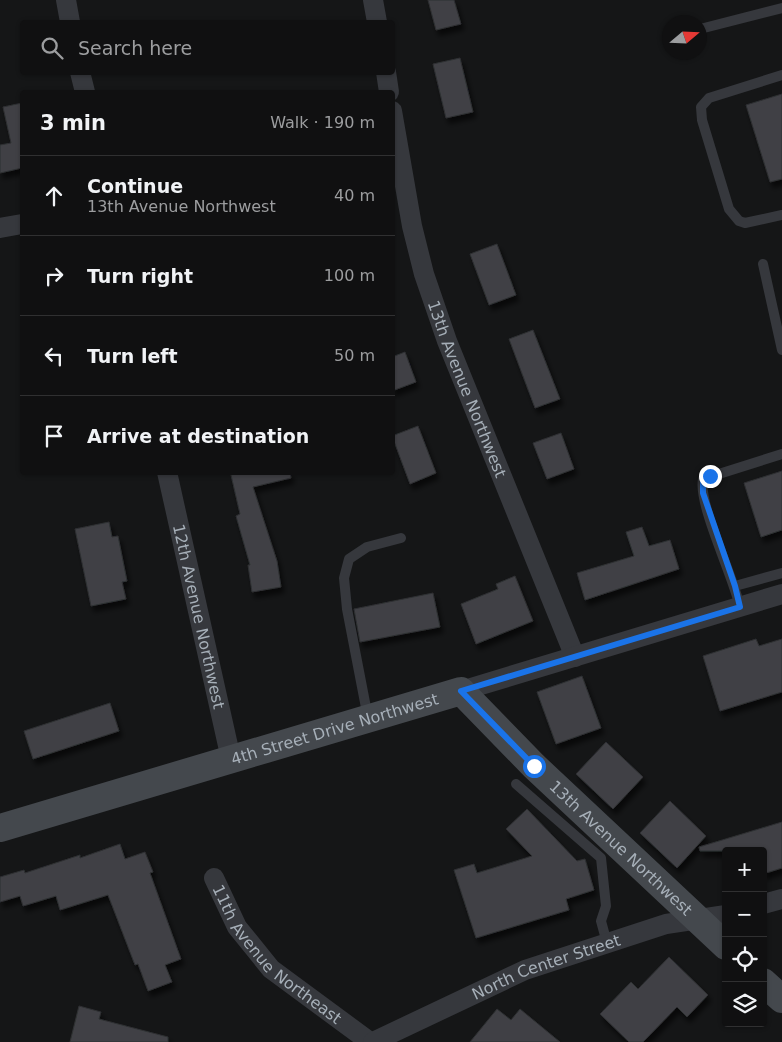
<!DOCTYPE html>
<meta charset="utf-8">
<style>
body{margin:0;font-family:"DejaVu Sans",sans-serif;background:#1e1e1f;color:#f1f3f6}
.controls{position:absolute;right:15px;bottom:15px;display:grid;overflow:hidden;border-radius:5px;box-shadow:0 1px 4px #0004}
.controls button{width:45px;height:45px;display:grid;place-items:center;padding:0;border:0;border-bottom:1px solid #303031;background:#101011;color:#f1f3f6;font:25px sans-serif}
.compass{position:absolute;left:662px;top:15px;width:45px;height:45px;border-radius:50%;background:#101011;box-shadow:0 1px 4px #0004;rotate:71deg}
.stop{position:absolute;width:15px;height:15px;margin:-11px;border:4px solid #1a73e8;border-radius:50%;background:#fff}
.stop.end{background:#1a73e8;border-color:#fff;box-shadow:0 1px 5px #0008}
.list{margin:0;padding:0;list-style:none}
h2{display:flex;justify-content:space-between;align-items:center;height:65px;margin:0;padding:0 20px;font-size:21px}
h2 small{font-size:16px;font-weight:400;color:#9c9d9f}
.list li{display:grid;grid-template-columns:32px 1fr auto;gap:15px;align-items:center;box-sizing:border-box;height:80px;padding:0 20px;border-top:1px solid #303031}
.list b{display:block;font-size:19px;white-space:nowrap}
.list p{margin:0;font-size:16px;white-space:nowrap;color:#9c9d9f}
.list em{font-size:16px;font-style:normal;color:#9c9d9f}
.icon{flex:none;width:28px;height:28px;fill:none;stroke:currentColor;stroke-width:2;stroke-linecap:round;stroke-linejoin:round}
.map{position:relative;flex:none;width:782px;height:1042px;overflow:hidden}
.search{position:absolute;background:#101011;box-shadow:0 1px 4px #0004;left:20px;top:20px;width:375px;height:55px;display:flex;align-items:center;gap:12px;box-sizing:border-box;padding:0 18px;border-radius:5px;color:#9c9d9f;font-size:19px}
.panel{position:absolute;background:#101011;box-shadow:0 1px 4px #0004;left:20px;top:90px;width:375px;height:385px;border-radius:5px}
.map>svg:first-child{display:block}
</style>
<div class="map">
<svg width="782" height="1042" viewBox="0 0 782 1042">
<defs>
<filter id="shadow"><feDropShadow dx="3" dy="5.5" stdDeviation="2.5" flood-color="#0009"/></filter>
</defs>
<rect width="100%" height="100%" fill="#151617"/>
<path fill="#3f4144" stroke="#2f3033" filter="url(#shadow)" d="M 428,0 L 454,0 L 461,24 L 436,30 Z
M 460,58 L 473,112 L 446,118 L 433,64 Z
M 782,94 L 782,179 L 770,182 L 746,105 Z
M 22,103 L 22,168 L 0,173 L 0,145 L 11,143 L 3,107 Z
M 497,244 L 516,295 L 489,305 L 470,254 Z
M 533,330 L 560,399 L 535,408 L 509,339 Z
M 405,352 L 416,382 L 392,391 L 392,357 Z
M 418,426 L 436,473 L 410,484 L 392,436 Z
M 561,433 L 574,469 L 547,479 L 533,443 Z
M 782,471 L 782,530 L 761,537 L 744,483 Z
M 242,472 L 290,472 L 291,478 L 253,487 L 277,561 L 281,587 L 252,592 L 248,565 L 250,565 L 236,516 L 240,514 L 231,475 Z
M 109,522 L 112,537 L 118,536 L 127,581 L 122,582 L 126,599 L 91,606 L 75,529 Z
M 642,527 L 649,546 L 670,540 L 679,569 L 585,600 L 577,573 L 634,556 L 626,532 Z
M 515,576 L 533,621 L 476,644 L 461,604 L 498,589 L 496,584 Z
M 433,593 L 440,627 L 360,642 L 354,609 Z
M 756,639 L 759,646 L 782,639 L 782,692 L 720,711 L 703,656 Z
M 582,676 L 601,728 L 556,744 L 537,692 Z
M 110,703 L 119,731 L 33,759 L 24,731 Z
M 606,742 L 643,777 L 613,809 L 576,774 Z
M 670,801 L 706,836 L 677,868 L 640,833 Z
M 527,809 L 577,861 L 585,859 L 594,890 L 566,899 L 569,910 L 476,938 L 454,870 L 474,864 L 477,873 L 532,856 L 506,829 Z
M 782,822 L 782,868 L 763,874 L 763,851 L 700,851 L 699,847 Z
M 120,844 L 125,859 L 145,852 L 153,872 L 150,873 L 181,959 L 165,965 L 172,982 L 148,991 L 138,964 L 135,965 L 108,895 L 60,910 L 56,896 L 23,906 L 20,896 L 0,902 L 0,877 L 24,870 L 25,873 L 80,855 L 80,858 Z
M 669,957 L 708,995 L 687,1017 L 677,1007 L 643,1042 L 629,1042 L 600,1014 L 631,982 L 638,989 Z
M 79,1006 L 101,1012 L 99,1019 L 168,1037 L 168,1042 L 70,1042 Z
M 497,1009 L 511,1020 L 520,1009 L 560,1042 L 470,1042 Z"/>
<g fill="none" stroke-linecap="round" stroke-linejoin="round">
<path stroke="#36383d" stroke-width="10" d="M 700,29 L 782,8
M 782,75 L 709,98 L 701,107 L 702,120 L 729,209 L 739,221 L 745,223 L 782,215
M 763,264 L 782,350
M 735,586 L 782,573
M 740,607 C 733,575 698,505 703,479 L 782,454
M 368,718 L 347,609 L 344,578 L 349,559 L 367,547 L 401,538
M 516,784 L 601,858 L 606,906 L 601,921 L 607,943"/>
<g stroke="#36383d" stroke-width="20">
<path d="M 66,0 L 70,22"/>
<path d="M 373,0 L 377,22"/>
<path d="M 80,72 L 85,92"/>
<path d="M 386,72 L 389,92"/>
<path id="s1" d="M 392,111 L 412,226 L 424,274 L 447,341 L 575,657"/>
<path d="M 0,228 L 22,224"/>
<path id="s2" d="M 167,472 L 231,759"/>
<path d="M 461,691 L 782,594"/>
<path id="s3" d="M 214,878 L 237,927 L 271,969 L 370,1042"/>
<path d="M 763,904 L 782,899"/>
<path id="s4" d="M 373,1042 L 525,970 L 666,924 L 726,915"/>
</g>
<g stroke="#44484d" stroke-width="28">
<path id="s5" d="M 0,828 L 461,691 L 534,766 L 726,946"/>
<path d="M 763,982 L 782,999"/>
</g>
</g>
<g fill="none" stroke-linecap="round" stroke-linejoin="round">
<path stroke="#1a73e8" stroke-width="6" d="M 534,766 L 461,691 L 740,607 L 735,586 L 703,493 L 703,479 L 710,476"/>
</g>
<g text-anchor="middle" stroke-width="5" stroke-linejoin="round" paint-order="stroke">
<g font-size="16" fill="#a6afb8" stroke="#101112">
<text dy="6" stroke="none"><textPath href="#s1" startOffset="289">13th Avenue Northwest</textPath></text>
<text dy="6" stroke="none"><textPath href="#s2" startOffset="148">12th Avenue Northwest</textPath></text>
<text dy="6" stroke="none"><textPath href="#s5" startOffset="349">4th Street Drive Northwest</textPath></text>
<text dy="6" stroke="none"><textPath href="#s5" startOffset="705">13th Avenue Northwest</textPath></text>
<text dy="6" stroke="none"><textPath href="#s3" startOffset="101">11th Avenue Northeast</textPath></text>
<text dy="6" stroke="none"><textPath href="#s4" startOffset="189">North Center Street</textPath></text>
</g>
</g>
</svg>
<div class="controls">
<button>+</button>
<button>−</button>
<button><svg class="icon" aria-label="locate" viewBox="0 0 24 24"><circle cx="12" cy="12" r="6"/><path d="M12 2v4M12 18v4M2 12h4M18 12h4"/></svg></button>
<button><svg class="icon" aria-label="layers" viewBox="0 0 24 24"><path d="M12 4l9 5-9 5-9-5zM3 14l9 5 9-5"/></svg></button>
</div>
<svg class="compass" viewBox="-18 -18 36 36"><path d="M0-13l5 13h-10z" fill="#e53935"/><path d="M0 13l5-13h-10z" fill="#9c9d9f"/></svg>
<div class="stop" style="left:534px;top:766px"></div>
<div class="stop end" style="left:710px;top:476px"></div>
<div class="search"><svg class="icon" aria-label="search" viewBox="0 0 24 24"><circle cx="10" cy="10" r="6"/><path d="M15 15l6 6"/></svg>Search here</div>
<section class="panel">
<h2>3 min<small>Walk · 190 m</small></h2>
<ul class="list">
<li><svg class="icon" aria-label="ahead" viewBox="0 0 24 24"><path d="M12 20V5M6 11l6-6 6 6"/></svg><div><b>Continue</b><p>13th Avenue Northwest</p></div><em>40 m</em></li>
<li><svg class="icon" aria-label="right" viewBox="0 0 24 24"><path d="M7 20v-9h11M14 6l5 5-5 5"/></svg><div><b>Turn right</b></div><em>100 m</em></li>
<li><svg class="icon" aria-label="left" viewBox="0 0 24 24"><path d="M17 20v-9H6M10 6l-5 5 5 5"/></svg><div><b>Turn left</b></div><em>50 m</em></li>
<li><svg class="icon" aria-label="arrive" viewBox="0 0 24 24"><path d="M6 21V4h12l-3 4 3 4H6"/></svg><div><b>Arrive at destination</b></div></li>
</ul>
</section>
</div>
